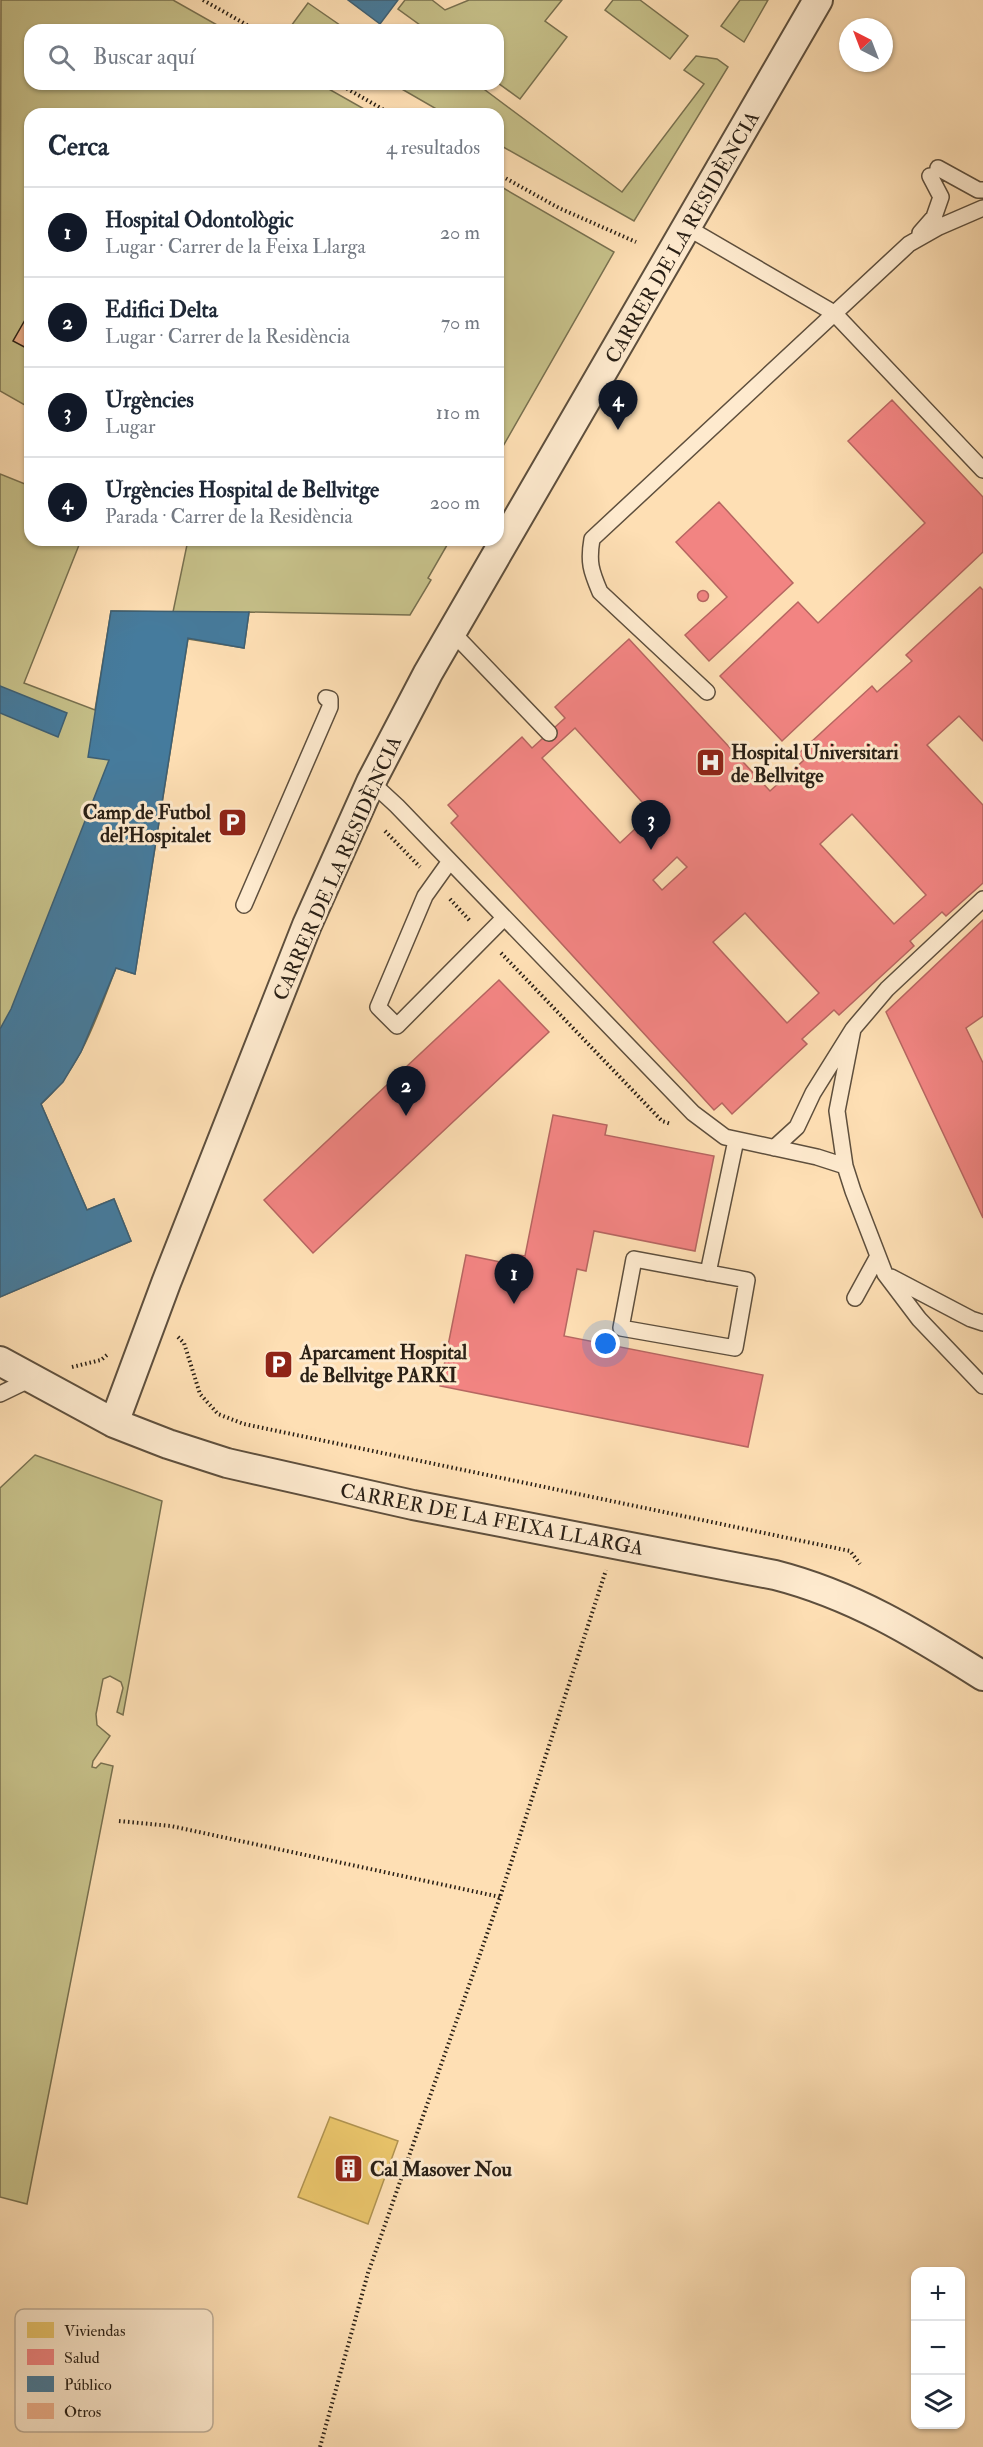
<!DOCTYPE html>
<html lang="es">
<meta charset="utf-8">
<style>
body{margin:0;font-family:"IM FELL Double Pica",serif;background:#f6f6f7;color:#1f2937}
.controls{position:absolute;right:18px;bottom:18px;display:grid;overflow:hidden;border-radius:12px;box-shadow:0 2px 4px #0004}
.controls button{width:54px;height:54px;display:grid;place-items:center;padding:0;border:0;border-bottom:2px solid #e0e1e3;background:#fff;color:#1f2937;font:30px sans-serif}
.compass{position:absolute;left:839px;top:18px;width:54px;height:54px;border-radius:50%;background:#fff;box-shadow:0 2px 4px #0004;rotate:318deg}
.you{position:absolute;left:606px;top:1344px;width:21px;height:21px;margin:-15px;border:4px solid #fff;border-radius:50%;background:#1a73e8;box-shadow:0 0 0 9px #1a73e833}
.badge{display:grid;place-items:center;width:39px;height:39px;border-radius:50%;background:#111827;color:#fff;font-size:20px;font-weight:700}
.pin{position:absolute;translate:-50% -50px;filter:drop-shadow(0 2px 3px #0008)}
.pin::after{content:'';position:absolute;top:32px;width:21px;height:18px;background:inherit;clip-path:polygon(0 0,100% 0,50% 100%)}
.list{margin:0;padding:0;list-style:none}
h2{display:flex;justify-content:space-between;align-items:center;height:78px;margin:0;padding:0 24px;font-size:26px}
h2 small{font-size:20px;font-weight:400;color:#747a83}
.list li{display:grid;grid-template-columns:39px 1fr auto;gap:18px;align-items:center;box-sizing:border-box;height:90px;padding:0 24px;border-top:2px solid #e0e1e3}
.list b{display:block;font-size:22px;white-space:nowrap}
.list p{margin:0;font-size:20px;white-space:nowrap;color:#747a83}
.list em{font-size:20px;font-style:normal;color:#747a83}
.icon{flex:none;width:33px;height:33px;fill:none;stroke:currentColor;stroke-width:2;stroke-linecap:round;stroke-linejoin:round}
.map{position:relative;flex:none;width:983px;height:2447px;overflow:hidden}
.search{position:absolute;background:#fff;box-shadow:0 2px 4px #0004;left:24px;top:24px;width:480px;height:66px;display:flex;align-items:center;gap:15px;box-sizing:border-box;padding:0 21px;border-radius:18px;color:#747a83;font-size:22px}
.panel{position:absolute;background:#fff;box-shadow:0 2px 4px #0004;left:24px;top:108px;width:480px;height:438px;border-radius:18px}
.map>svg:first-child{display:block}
</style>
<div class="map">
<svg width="983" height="2447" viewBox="0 0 983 2447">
<rect width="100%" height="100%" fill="#fedfb4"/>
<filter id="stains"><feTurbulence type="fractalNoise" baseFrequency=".00333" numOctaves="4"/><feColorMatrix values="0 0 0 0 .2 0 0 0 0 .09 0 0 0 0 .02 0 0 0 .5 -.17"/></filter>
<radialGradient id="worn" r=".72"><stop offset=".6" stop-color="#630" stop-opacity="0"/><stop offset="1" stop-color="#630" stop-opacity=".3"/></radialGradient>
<path fill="#c6c089" stroke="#78704f" stroke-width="1.5" d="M 1,0 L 173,0 L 226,30 L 30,30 L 30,84 L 320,84 L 373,114 L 30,114 L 30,408 L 0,391 Z
M 405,0 L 432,0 L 445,10 L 469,0 L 562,0 L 545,21 L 567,37 L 520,99 L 498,83 L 498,30 L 427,30 L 398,9 Z
M 613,0 L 640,0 L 688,36 L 670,59 L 605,10 Z
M 740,0 L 768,0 L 744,42 L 721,26 Z
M 308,3 L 347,30 L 298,30 L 291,26 Z
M 696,56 L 717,59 L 728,67 L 634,221 L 498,144 L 498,114 L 445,114 L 393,84 L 477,84 L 622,192 L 704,84 L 684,70 Z
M 498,185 L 614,252 L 498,455 Z
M 0,474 L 30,486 L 30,540 L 81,540 L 24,683 L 95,710 L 111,611 L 173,612 L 188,540 L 450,540 L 428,578 L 431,580 L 410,615 L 249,612 L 244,648 L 188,639 L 135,974 L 116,968 C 97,1016 81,1069 41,1104 L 87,1210 L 114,1199 L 131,1241 L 0,1297 Z
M 35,1455 L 162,1501 L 123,1715 L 117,1712 L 123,1688 L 121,1682 L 110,1676 L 103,1679 L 96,1714 L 97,1725 L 110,1736 L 93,1761 L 92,1767 L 96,1768 L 101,1763 L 113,1766 L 27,2204 L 0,2197 L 0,1488 Z"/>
<path fill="#e9c46a" stroke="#af9250" stroke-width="1.5" d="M 330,2117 L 398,2141 L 368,2224 L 298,2197 Z"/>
<path fill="#f28482" stroke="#b66661" stroke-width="1.5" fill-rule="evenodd" d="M 892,400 L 983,497 L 983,552 L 782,741 L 720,676 L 798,602 L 818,623 L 925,523 L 848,441 Z
M 719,502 L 793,583 L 709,661 L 685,635 L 727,597 L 676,542 Z
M 980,587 L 983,590 L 983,741 L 959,716 L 927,745 L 983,805 L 983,883 L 946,916 L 942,912 L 910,941 L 914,946 L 839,1015 L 834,1010 L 802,1039 L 807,1044 L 732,1114 L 722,1103 L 714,1110 L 451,823 L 458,816 L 448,805 L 522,737 L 532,748 L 565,718 L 555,707 L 629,639 L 770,791 L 804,760 L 798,754 L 872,686 L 877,692 L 912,661 L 906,655 ZM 575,728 L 652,813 L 620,843 L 542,758 ZM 852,814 L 926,895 L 894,924 L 820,844 ZM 677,857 L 687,867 L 662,890 L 653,880 ZM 745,913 L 819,993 L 787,1023 L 713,942 Z
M697.5 596a5.5 5.5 0 1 1 11 0a5.5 5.5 0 1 1-11 0Z
M 983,920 L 983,1016 L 966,1028 L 983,1063 L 983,1218 L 886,1012 Z
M 499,980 L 549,1032 L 313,1253 L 264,1200 Z
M 553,1115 L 607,1125 L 605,1135 L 714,1156 L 695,1251 L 594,1231 L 586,1271 L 577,1269 L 564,1336 L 763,1375 L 748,1447 L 440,1386 L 466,1255 L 510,1264 L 512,1254 L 525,1256 Z"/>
<path fill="#457b9d" stroke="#3d5f74" stroke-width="1.5" d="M 348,0 L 398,0 L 380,24 Z
M 111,611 L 249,612 L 244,648 L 188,638 L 135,974 L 116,968 L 81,1052 L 63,1082 L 41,1104 L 87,1210 L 114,1199 L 131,1241 L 0,1297 L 0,1029 L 11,1009 L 109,760 L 88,757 Z
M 0,686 L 67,713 L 58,737 L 0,713 Z"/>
<path fill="#eeb08b" stroke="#291f15" stroke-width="1.5" d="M 25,320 L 30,323 L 30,350 L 13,341 Z"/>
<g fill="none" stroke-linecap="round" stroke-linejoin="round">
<defs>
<path id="service" d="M 938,168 L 978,190 L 983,190
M 688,228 L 834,313 L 983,470
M 920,233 L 934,217 L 941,197 L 930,176
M 452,632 L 549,733
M 707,692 L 600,592 C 591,571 588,562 592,539 L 909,244 L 939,227 L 983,208
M 371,782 L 397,806 L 693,1113 L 725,1137 L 817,1157 L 845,1166
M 450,861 L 425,896 L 378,1007 L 397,1026 L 504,918
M 244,905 L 330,707 L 330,699 L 326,698
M 853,1029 L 887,989 L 983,899
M 774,1148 L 797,1127 L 813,1093 L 853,1029 L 837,1111 L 845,1166 L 853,1191 L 885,1274 L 919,1319 L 983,1386
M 634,1259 L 747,1280 L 735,1348 L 621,1328 Z
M 708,1273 L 736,1140
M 891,1277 L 971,1319 L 983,1323
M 855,1298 L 878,1256
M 0,1394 L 31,1379"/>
<path id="minor" d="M 0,1361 L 114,1423 L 168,1444 L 227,1463 L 413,1505 L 775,1575 C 853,1595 915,1633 983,1676
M 114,1423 L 166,1283 L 307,925 L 371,782 L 428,673 L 818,0"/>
</defs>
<use href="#service" stroke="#5e4f3d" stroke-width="18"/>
<use href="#minor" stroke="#5e4f3d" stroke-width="32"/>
<path stroke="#291f15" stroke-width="4" stroke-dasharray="1.5 3" stroke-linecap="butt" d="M 203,0 L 256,30
M 339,84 L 391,114
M 498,174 L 559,208 L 636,242
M 385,831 L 420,867
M 450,899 L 471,922
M 501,953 L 662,1121 L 671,1124
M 178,1337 L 184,1343 L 200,1394 L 218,1414 L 244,1424 L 850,1551 L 860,1564
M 72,1367 L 101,1360 L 107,1355
M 119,1821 L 171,1826 L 500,1897
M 320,2447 L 368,2273 L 500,1897 L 606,1570"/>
<use href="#service" stroke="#feeace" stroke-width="15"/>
<use href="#minor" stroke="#feeace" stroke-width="28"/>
</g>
<defs>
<symbol id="hospital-square" viewBox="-11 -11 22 22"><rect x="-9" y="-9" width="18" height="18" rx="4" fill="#8f2418" stroke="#feeace"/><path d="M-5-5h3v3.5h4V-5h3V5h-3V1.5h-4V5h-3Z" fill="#fff"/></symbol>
<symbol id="parking-square" viewBox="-11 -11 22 22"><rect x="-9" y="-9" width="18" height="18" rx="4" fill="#8f2418" stroke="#feeace"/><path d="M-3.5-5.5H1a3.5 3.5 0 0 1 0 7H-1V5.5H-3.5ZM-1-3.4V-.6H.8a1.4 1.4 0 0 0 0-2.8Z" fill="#fff"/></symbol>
<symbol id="building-square" viewBox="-11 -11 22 22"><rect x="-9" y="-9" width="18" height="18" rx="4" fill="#8f2418" stroke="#feeace"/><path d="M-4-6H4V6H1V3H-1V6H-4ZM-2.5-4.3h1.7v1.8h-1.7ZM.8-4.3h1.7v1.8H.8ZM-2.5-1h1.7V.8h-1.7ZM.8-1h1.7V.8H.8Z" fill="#fff"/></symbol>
</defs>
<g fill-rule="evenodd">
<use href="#hospital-square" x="694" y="746" width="33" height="33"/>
<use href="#parking-square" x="216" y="806" width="33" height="33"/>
<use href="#parking-square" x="262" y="1348" width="33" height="33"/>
<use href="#building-square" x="332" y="2152" width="33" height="33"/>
</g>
<g text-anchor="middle" stroke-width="6" stroke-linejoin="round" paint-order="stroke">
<g font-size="20" fill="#291f15" stroke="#feeace">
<text transform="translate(682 237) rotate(-60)" y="7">CARRER DE LA RESIDÈNCIA</text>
<text transform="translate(337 868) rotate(-66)" y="7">CARRER DE LA RESIDÈNCIA</text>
<text transform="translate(492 1519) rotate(11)" y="7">CARRER DE LA FEIXA LLARGA</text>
</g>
<g font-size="20" font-weight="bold" fill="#291f15" stroke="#feeace" text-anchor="start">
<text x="731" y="759">Hospital Universitari<tspan x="731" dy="23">de Bellvitge</tspan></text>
<text x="211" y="819" text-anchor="end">Camp de Futbol<tspan x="211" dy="23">del'Hospitalet</tspan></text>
<text x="300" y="1359">Aparcament Hospital<tspan x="300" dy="23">de Bellvitge PARKI</tspan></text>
<text x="370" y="2176">Cal Masover Nou</text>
</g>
</g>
<rect x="15" y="2309" width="198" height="123" rx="9" fill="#feeace" stroke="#bead96" stroke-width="1.5"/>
<rect x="27" y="2322" width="27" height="16" fill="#e9c46a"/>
<rect x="27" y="2349" width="27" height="16" fill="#f28482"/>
<rect x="27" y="2376" width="27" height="16" fill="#457b9d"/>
<rect x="27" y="2403" width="27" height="16" fill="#eeb08b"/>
<g font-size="16" fill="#291f15">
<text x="64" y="2336">Viviendas</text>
<text x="64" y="2363">Salud</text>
<text x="64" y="2390">Público</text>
<text x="64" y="2417">Otros</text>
</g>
<rect width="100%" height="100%" filter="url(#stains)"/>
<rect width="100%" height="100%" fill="url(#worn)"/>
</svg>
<div class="controls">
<button>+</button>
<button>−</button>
<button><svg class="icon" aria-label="layers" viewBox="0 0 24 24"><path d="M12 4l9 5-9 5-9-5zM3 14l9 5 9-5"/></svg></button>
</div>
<svg class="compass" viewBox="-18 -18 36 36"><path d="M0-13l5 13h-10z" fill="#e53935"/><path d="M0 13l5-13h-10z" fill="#747a83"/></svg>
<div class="you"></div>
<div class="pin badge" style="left:514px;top:1304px">1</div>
<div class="pin badge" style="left:406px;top:1116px">2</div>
<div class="pin badge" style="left:651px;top:850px">3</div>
<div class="pin badge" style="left:618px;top:430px">4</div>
<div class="search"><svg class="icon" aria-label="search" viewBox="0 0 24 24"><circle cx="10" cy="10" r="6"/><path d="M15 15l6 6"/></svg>Buscar aquí</div>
<section class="panel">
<h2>Cerca<small>4 resultados</small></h2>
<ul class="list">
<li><span class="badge">1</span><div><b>Hospital Odontològic</b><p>Lugar · Carrer de la Feixa Llarga</p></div><em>20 m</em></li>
<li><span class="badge">2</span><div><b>Edifici Delta</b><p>Lugar · Carrer de la Residència</p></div><em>70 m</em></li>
<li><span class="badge">3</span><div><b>Urgències</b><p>Lugar</p></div><em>110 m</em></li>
<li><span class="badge">4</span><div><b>Urgències Hospital de Bellvitge</b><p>Parada · Carrer de la Residència</p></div><em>200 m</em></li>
</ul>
</section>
</div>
